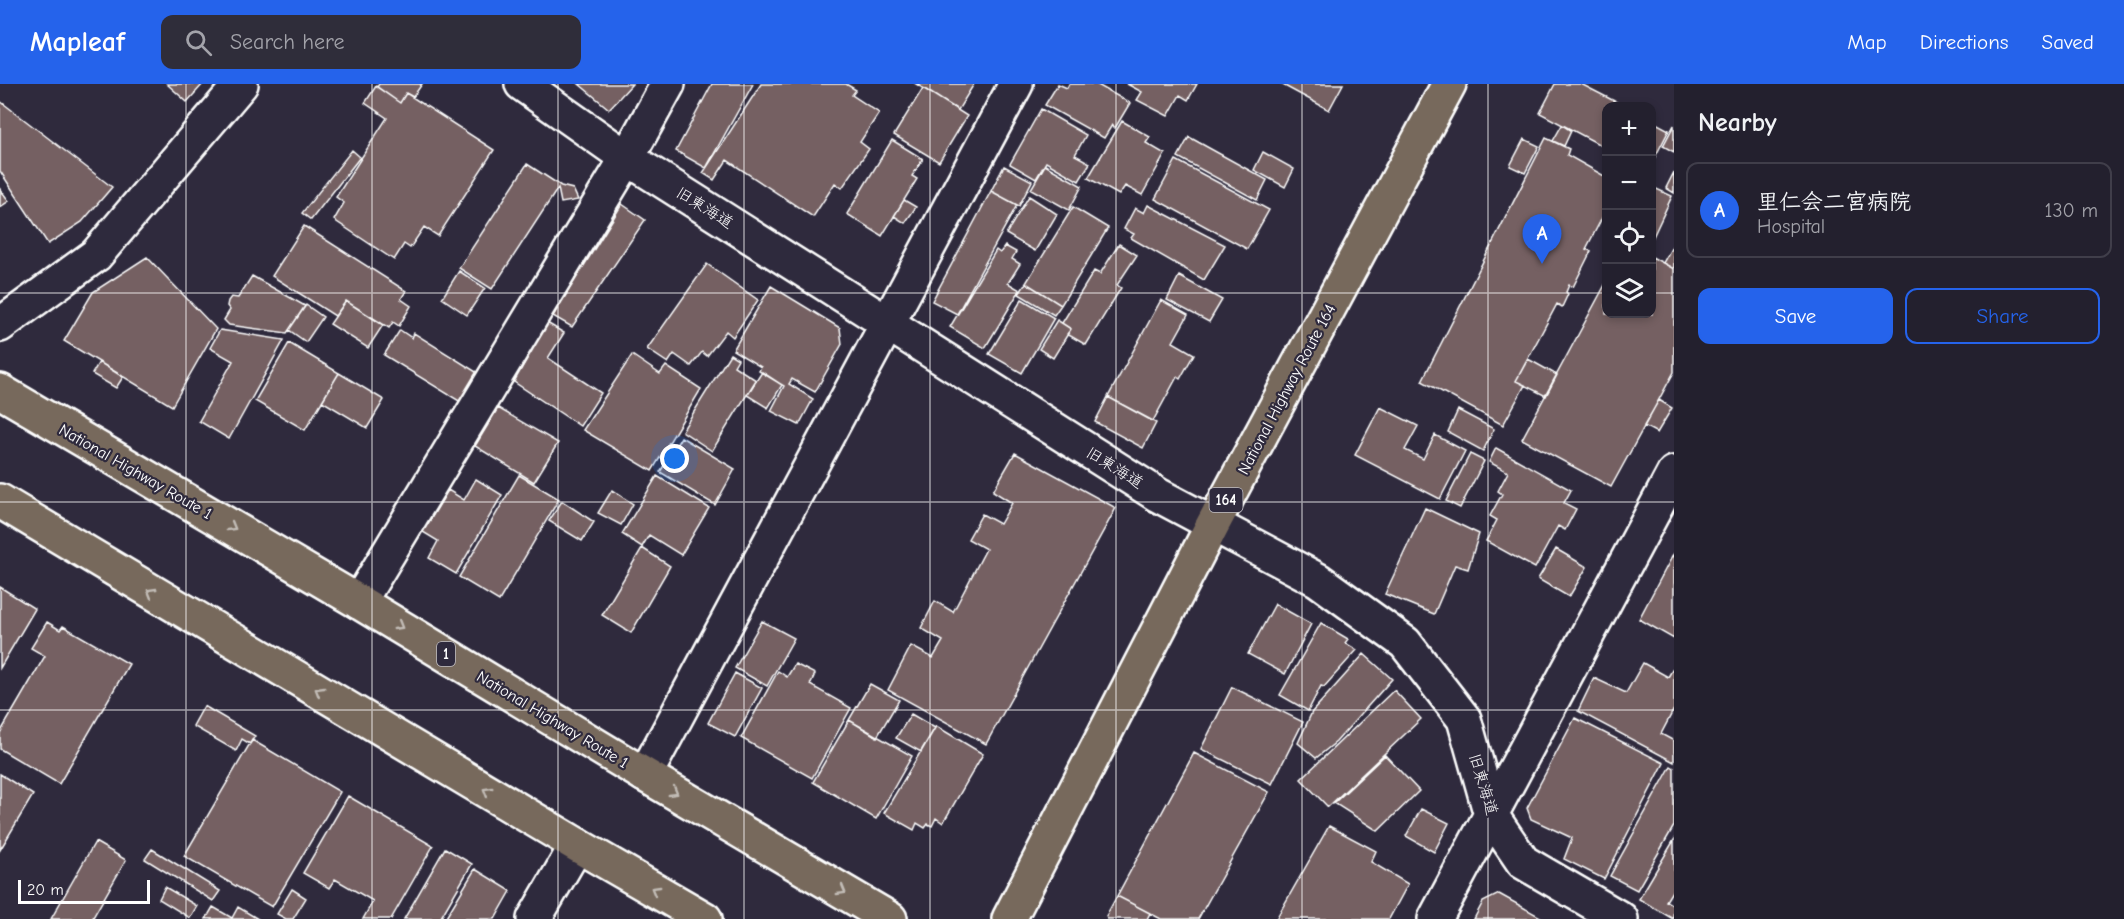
<!DOCTYPE html>
<meta charset="utf-8">
<style>
body{margin:0;font-family:"Comic Neue","Klee One",sans-serif;background:#2f2d3a;color:#f1f3f6}
.controls{position:absolute;right:18px;top:18px;display:grid;overflow:hidden;border-radius:12px;box-shadow:0 3px 9px #0003}
.controls button{width:54px;height:54px;display:grid;place-items:center;padding:0;border:0;border-bottom:2px solid #403e4a;background:#23202e;color:#f1f3f6;font:30px sans-serif}
.scale{position:absolute;left:18px;bottom:15px;width:132px;box-sizing:border-box;padding-left:6px;border:3px solid #fff;border-top:0;font-size:16px;line-height:21px;white-space:nowrap;color:#fff;-webkit-text-stroke:4px #2f2a3d;paint-order:stroke}
.you{position:absolute;left:675px;top:375px;width:21px;height:21px;margin:-15px;border:4px solid #fff;border-radius:50%;background:#1a73e8;box-shadow:0 0 0 9px #1a73e833}
.badge{display:grid;place-items:center;width:39px;height:39px;border-radius:50%;background:#2563eb;color:#fff;font-size:20px;font-weight:700}
.pin{position:absolute;translate:-50% -50px;filter:drop-shadow(0 2px 3px #0008)}
.pin::after{content:'';position:absolute;top:32px;width:21px;height:18px;background:inherit;clip-path:polygon(0 0,100% 0,50% 100%)}
.list{margin:0;padding:0;list-style:none}
h2{display:flex;justify-content:space-between;align-items:center;height:78px;margin:0;padding:0 24px;font-size:26px}
h2 small{font-size:20px;font-weight:400;color:#a3a3aa}
.list li{display:grid;grid-template-columns:39px 1fr auto;gap:18px;align-items:center;box-sizing:border-box;height:96px;margin:0 12px 12px;padding:0 12px;border:2px solid #403e4a;border-radius:12px}
.list b{display:block;font-size:22px;white-space:nowrap}
.list p{margin:0;font-size:20px;white-space:nowrap;color:#a3a3aa}
.list em{font-size:20px;font-style:normal;color:#a3a3aa}
.actions{display:flex;gap:12px;padding:18px 24px}
.actions a{flex:1;padding:14px 0;border:2px solid #2563eb;border-radius:12px;text-align:center;font-size:21px;color:#2563eb}
.actions .main{background:#2563eb;color:#fff}
.icon{flex:none;width:33px;height:33px;fill:none;stroke:currentColor;stroke-width:2;stroke-linecap:round;stroke-linejoin:round}
.map{position:relative;flex:none;width:1674px;height:835px;overflow:hidden}
header{display:flex;align-items:center;gap:36px;box-sizing:border-box;height:84px;padding:0 30px;background:#2563eb;color:#fff}
header strong{font-size:28px}
nav{display:flex;gap:33px;margin-inline-start:auto;font-size:21px}
.search{width:420px;height:54px;background:#2f2d3a;display:flex;align-items:center;gap:15px;box-sizing:border-box;padding:0 21px;border-radius:12px;color:#a3a3aa;font-size:22px}
main{display:flex}
aside{flex:1;background:#23202e}
.map>svg:first-child{display:block}
</style>
<header>
<strong>Mapleaf</strong>
<div class="search"><svg class="icon" aria-label="search" viewBox="0 0 24 24"><circle cx="10" cy="10" r="6"/><path d="M15 15l6 6"/></svg>Search here</div>
<nav><a>Map</a><a>Directions</a><a>Saved</a></nav>
</header>
<main>
<div class="map">
<svg width="1674" height="835" viewBox="0 0 1674 835">
<rect width="100%" height="100%" fill="#2f2a3d"/>
<filter id="ink" filterUnits="userSpaceOnUse"><feTurbulence type="fractalNoise" baseFrequency=".0167" numOctaves="2"/><feDisplacementMap in="SourceGraphic" scale="12" xChannelSelector="R" yChannelSelector="G"/><feConvolveMatrix kernelMatrix="1 2 1 2 8 2 1 2 1" color-interpolation-filters="sRGB"/></filter>
<g filter="url(#ink)">
<path fill="#756062" stroke="#fff" stroke-width="1.5" d="M 167,0 L 203,0 L 187,18 Z
M 379,0 L 422,0 L 413,13 L 406,9 L 400,19 L 377,3 Z
M 579,0 L 632,0 L 609,25 Z
M 712,0 L 753,0 L 706,84 L 676,67 Z
M 761,0 L 846,0 L 856,6 L 852,11 L 879,29 L 860,58 L 869,65 L 842,104 L 835,99 L 813,133 L 727,76 L 714,96 L 703,89 Z
M 916,0 L 974,0 L 958,26 Z
M 1058,0 L 1067,4 L 1069,0 L 1096,0 L 1130,19 L 1115,44 L 1112,41 L 1104,54 L 1045,21 Z
M 1127,0 L 1197,0 L 1188,16 L 1180,11 L 1168,32 L 1137,16 L 1142,8 Z
M 1281,0 L 1343,0 L 1329,26 Z
M 1555,0 L 1581,0 L 1624,22 L 1606,22 L 1606,64 L 1540,29 Z
M 376,2 L 400,19 L 406,9 L 494,66 L 438,152 L 424,143 L 410,164 L 404,160 L 394,176 L 334,136 L 344,119 L 336,113 L 387,34 L 365,19 Z
M 923,4 L 967,32 L 939,78 L 894,51 Z
M 0,17 L 112,103 L 82,138 L 48,160 L 0,87 Z
M 1041,25 L 1086,51 L 1075,71 L 1090,79 L 1079,97 L 1046,78 L 1036,95 L 1010,80 Z
M 1122,37 L 1150,53 L 1146,59 L 1165,70 L 1142,111 L 1125,102 L 1119,111 L 1088,94 Z
M 1652,37 L 1669,46 L 1652,79 Z
M 1562,41 L 1571,47 L 1564,62 L 1553,57 Z
M 1674,41 L 1674,68 L 1663,62 Z
M 1189,53 L 1267,96 L 1257,116 L 1178,73 Z
M 1546,54 L 1569,65 L 1567,71 L 1606,93 L 1606,126 L 1586,165 L 1591,167 L 1573,203 L 1569,201 L 1566,208 L 1568,210 L 1562,223 L 1557,220 L 1516,297 L 1525,301 L 1503,341 L 1422,297 Z
M 1524,55 L 1539,62 L 1525,89 L 1510,82 Z
M 892,56 L 923,75 L 912,92 L 917,95 L 882,152 L 847,130 Z
M 352,66 L 360,73 L 311,136 L 302,129 Z
M 1263,68 L 1294,85 L 1285,103 L 1254,86 Z
M 1176,76 L 1269,126 L 1247,165 L 1155,115 Z
M 527,80 L 561,102 L 573,105 L 578,116 L 561,119 L 558,104 L 492,205 L 459,184 Z
M 1045,81 L 1082,102 L 1069,126 L 1031,105 Z
M 1004,82 L 1032,97 L 1019,122 L 991,107 Z
M 1674,88 L 1674,109 L 1666,104 Z
M 1652,103 L 1672,112 L 1652,155 Z
M 0,105 L 9,117 L 0,123 Z
M 991,107 L 1017,121 L 957,230 L 932,217 Z
M 1029,112 L 1057,130 L 1035,167 L 1006,150 Z
M 904,116 L 916,123 L 905,139 L 894,132 Z
M 622,120 L 645,136 L 572,243 L 553,232 Z
M 1148,121 L 1225,161 L 1204,196 L 1131,154 L 1134,150 L 1124,145 L 1135,124 L 1144,129 Z
M 1073,123 L 1108,144 L 1061,221 L 1026,199 Z
M 304,142 L 406,207 L 401,215 L 411,222 L 399,242 L 393,238 L 389,244 L 346,217 L 335,232 L 272,192 Z
M 1674,159 L 1674,185 L 1663,179 Z
M 1119,160 L 1137,171 L 1117,201 L 1121,204 L 1086,261 L 1067,250 L 1071,245 L 1062,239 L 1094,187 L 1100,190 Z
M 1005,162 L 1016,168 L 1012,175 L 1020,180 L 1008,199 L 1020,206 L 985,264 L 950,243 L 996,166 L 1000,169 Z
M 147,173 L 216,245 L 172,322 L 64,257 L 93,208 Z
M 1652,173 L 1674,185 L 1674,288 L 1611,403 L 1522,355 L 1606,199 L 1606,230 L 1652,230 Z
M 707,180 L 758,216 L 733,253 L 726,247 L 707,272 L 702,268 L 691,282 L 674,270 L 668,279 L 647,265 Z
M 459,187 L 485,204 L 467,231 L 442,214 Z
M 252,192 L 305,222 L 287,249 L 229,241 L 224,236 L 230,226 L 227,222 L 228,217 L 231,213 L 238,214 Z
M 1179,192 L 1222,216 L 1209,238 L 1167,216 Z
M 1026,199 L 1061,221 L 1054,231 L 1019,210 Z
M 771,202 L 840,244 L 842,260 L 815,308 L 792,295 L 789,300 L 813,315 L 799,341 L 771,327 L 784,302 L 759,287 L 761,283 L 733,266 Z
M 1022,215 L 1054,234 L 1022,289 L 989,270 Z
M 1161,216 L 1188,231 L 1173,258 L 1194,270 L 1180,295 L 1177,293 L 1153,337 L 1108,313 Z
M 346,217 L 383,241 L 368,264 L 330,240 Z
M 306,221 L 323,233 L 306,258 L 289,246 Z
M 1057,236 L 1071,245 L 1053,274 L 1039,265 Z
M 547,239 L 564,249 L 548,274 L 601,309 L 580,342 L 514,298 Z
M 220,246 L 284,256 L 229,355 L 199,337 L 233,277 L 210,264 Z
M 400,246 L 412,254 L 414,249 L 481,291 L 464,320 L 384,271 Z
M 289,259 L 339,289 L 305,346 L 255,317 Z
M 730,270 L 738,275 L 734,282 L 756,296 L 712,367 L 682,347 Z
M 632,271 L 660,290 L 666,282 L 701,305 L 652,387 L 583,346 Z
M 1528,275 L 1557,291 L 1546,312 L 1516,297 Z
M 99,278 L 123,293 L 116,304 L 92,290 Z
M 762,288 L 782,301 L 768,324 L 747,311 Z
M 339,289 L 384,316 L 367,344 L 322,317 Z
M 1108,313 L 1156,339 L 1143,364 L 1095,338 Z
M 1659,316 L 1672,324 L 1657,349 L 1644,342 Z
M 1380,323 L 1418,342 L 1405,366 L 1423,375 L 1435,351 L 1465,367 L 1440,415 L 1355,371 Z
M 498,324 L 558,359 L 534,398 L 475,362 Z
M 1458,326 L 1494,345 L 1483,367 L 1448,348 Z
M 681,353 L 735,385 L 715,421 L 660,388 Z
M 1496,364 L 1571,406 L 1564,419 L 1576,425 L 1565,446 L 1558,442 L 1535,484 L 1486,457 L 1497,436 L 1490,432 L 1502,410 L 1498,407 L 1508,388 L 1489,378 Z
M 1015,369 L 1116,424 L 986,660 L 888,606 L 911,562 L 933,574 L 943,557 L 921,544 L 935,517 L 953,528 L 986,465 L 968,455 L 982,430 L 1000,440 L 1012,419 L 993,407 Z
M 1470,370 L 1484,377 L 1460,424 L 1446,417 Z
M 519,391 L 559,415 L 499,517 L 459,493 Z
M 657,392 L 709,424 L 681,471 L 649,451 L 642,463 L 622,450 Z
M 476,395 L 502,411 L 456,490 L 429,474 L 438,457 L 423,448 L 448,406 L 464,416 Z
M 612,406 L 633,420 L 621,441 L 598,429 Z
M 562,417 L 594,438 L 582,457 L 549,437 Z
M 1425,424 L 1479,450 L 1468,485 L 1455,481 L 1434,530 L 1385,510 Z
M 642,464 L 670,482 L 631,549 L 602,531 Z
M 1556,465 L 1587,483 L 1569,513 L 1538,495 Z
M 1674,469 L 1674,555 L 1639,535 Z
M 0,503 L 35,525 L 0,584 Z
M 1275,520 L 1311,540 L 1285,590 L 1248,570 Z
M 762,537 L 794,554 L 767,602 L 735,584 Z
M 47,538 L 60,546 L 63,542 L 129,580 L 59,700 L 0,665 L 0,649 L 45,572 L 31,564 Z
M 1321,539 L 1348,555 L 1345,559 L 1357,566 L 1324,603 L 1321,602 L 1308,627 L 1280,611 Z
M 1364,570 L 1392,595 L 1336,658 L 1316,674 L 1298,659 L 1312,628 Z
M 1643,579 L 1668,593 L 1674,583 L 1674,625 L 1661,650 L 1674,657 L 1674,678 L 1578,627 L 1594,594 L 1626,609 Z
M 795,580 L 815,590 L 810,601 L 851,624 L 812,694 L 741,654 L 778,587 L 787,593 Z
M 735,589 L 762,604 L 735,653 L 708,639 Z
M 870,600 L 899,616 L 877,653 L 849,636 Z
M 1232,603 L 1303,638 L 1272,700 L 1201,665 Z
M 1394,606 L 1421,635 L 1328,723 L 1301,695 Z
M 204,622 L 255,652 L 250,660 L 242,655 L 236,667 L 193,642 Z
M 911,630 L 935,644 L 921,668 L 896,654 Z
M 1575,634 L 1664,679 L 1604,795 L 1564,775 L 1572,754 L 1531,735 L 1527,724 Z
M 849,636 L 912,672 L 876,735 L 813,698 Z
M 936,642 L 983,670 L 943,739 L 936,734 L 932,742 L 928,740 L 925,744 L 917,739 L 914,746 L 884,729 Z
M 252,656 L 340,708 L 272,823 L 184,772 Z
M 1194,669 L 1269,708 L 1198,835 L 1161,835 L 1117,812 Z
M 1385,671 L 1419,707 L 1378,747 L 1334,719 Z
M 1671,682 L 1674,684 L 1674,742 L 1637,806 L 1610,792 Z
M 0,690 L 33,711 L 0,766 Z
M 348,712 L 433,762 L 391,835 L 363,835 L 373,817 L 335,795 L 329,804 L 303,789 Z
M 1421,725 L 1449,739 L 1434,768 L 1406,752 Z
M 1329,742 L 1376,767 L 1371,778 L 1408,800 L 1389,835 L 1276,835 Z
M 1674,756 L 1674,804 L 1666,817 L 1674,822 L 1673,835 L 1639,815 Z
M 95,758 L 126,776 L 92,835 L 51,835 Z
M 445,764 L 472,780 L 440,835 L 404,835 Z
M 152,765 L 220,807 L 213,817 L 145,775 Z
M 475,785 L 511,807 L 495,835 L 445,835 Z
M 165,803 L 197,822 L 190,834 L 159,815 Z
M 292,805 L 306,814 L 293,835 L 286,835 L 277,830 Z
M 1499,810 L 1544,835 L 1474,835 L 1483,818 Z
M 1117,812 L 1150,829 L 1147,835 L 1107,835 L 1106,832 Z
M 213,823 L 232,834 L 238,823 L 258,835 L 206,835 Z"/>
<g fill="none" stroke-linecap="round" stroke-linejoin="round">
<defs>
<path id="street" d="M 522,0 L 627,74 L 1158,411 L 1318,496 L 1405,559 L 1464,635 L 1491,731 L 1523,778 L 1621,835
M 0,241 L 96,171 L 241,0
M 359,518 L 627,74 L 668,0
M 645,691 L 1016,0
M 534,835 L 577,761
M 1435,835 L 1674,389"/>
<path id="highway" d="M 0,307 L 359,518 L 645,691 L 890,835
M 0,417 L 577,761 L 705,835
M 1009,835 L 1213,440 L 1449,0"/>
</defs>
<use href="#street" stroke="#fff" stroke-width="38"/>
<use href="#highway" stroke="#fff" stroke-width="38"/>
<use href="#street" stroke="#2f2a3d" stroke-width="33"/>
<use href="#highway" stroke="#77695c" stroke-width="33"/>
</g>
<defs><path id="oneway-chevron" d="M-2-3.5L2.5 0L-2 3.5" fill="none" stroke-width="1.6" stroke-linecap="round" stroke-linejoin="round" transform="scale(1.5)"/></defs>
<g stroke="#c2bcb6">
<use href="#oneway-chevron" transform="translate(232 443) rotate(30)"/>
<use href="#oneway-chevron" transform="translate(151 508) rotate(-149)"/>
<use href="#oneway-chevron" transform="translate(399 542) rotate(31)"/>
<use href="#oneway-chevron" transform="translate(319 607) rotate(-149)"/>
<use href="#oneway-chevron" transform="translate(487 707) rotate(-149)"/>
<use href="#oneway-chevron" transform="translate(674 708) rotate(30)"/>
<use href="#oneway-chevron" transform="translate(655 806) rotate(-150)"/>
<use href="#oneway-chevron" transform="translate(842 807) rotate(30)"/>
</g>
</g>
<path fill="none" stroke="#fff" stroke-width="1.5" stroke-opacity="0.55" d="M 186,0 L 186,835M 372,0 L 372,835M 558,0 L 558,835M 744,0 L 744,835M 930,0 L 930,835M 1116,0 L 1116,835M 1302,0 L 1302,835M 1488,0 L 1488,835M 0,209 L 1606,209M 1652,209 L 1674,209M 0,418 L 1674,418M 0,626 L 1674,626"/>
<g text-anchor="middle" stroke-width="4.5" stroke-linejoin="round" paint-order="stroke">
<g fill="#2f2a3d" stroke="#c1bfc5" stroke-width="1.5">
<rect x="1209.5" y="404" width="33" height="24" rx="4.5"/>
<rect x="437" y="558" width="18" height="24" rx="4.5"/>
</g>
<g font-size="15" font-weight="bold" fill="#fff">
<text x="1226" y="421">164</text>
<text x="446" y="575">1</text>
</g>
<g font-size="16" fill="#fff" stroke="#2f2a3d">
<text transform="translate(705 123) rotate(32)" y="6">旧東海道</text>
<text transform="translate(1286 305) rotate(-62)" y="6">National Highway Route 164</text>
<text transform="translate(1115 383) rotate(32)" y="6">旧東海道</text>
<text transform="translate(136 387) rotate(30)" y="6">National Highway Route 1</text>
<text transform="translate(553 635) rotate(31)" y="6">National Highway Route 1</text>
<text transform="translate(1484 700) rotate(73)" y="6">旧東海道</text>
</g>
</g>
</svg>
<div class="controls">
<button>+</button>
<button>−</button>
<button><svg class="icon" aria-label="locate" viewBox="0 0 24 24"><circle cx="12" cy="12" r="6"/><path d="M12 2v4M12 18v4M2 12h4M18 12h4"/></svg></button>
<button><svg class="icon" aria-label="layers" viewBox="0 0 24 24"><path d="M12 4l9 5-9 5-9-5zM3 14l9 5 9-5"/></svg></button>
</div>
<div class="scale">20 m</div>
<div class="you"></div>
<div class="pin badge" style="left:1542px;top:180px">A</div>
</div>
<aside>
<h2>Nearby<small></small></h2>
<ul class="list">
<li><span class="badge">A</span><div><b>里仁会二宮病院</b><p>Hospital</p></div><em>130 m</em></li>
</ul>
<div class="actions"><a class="main">Save</a><a>Share</a></div>
</aside>
</main>
